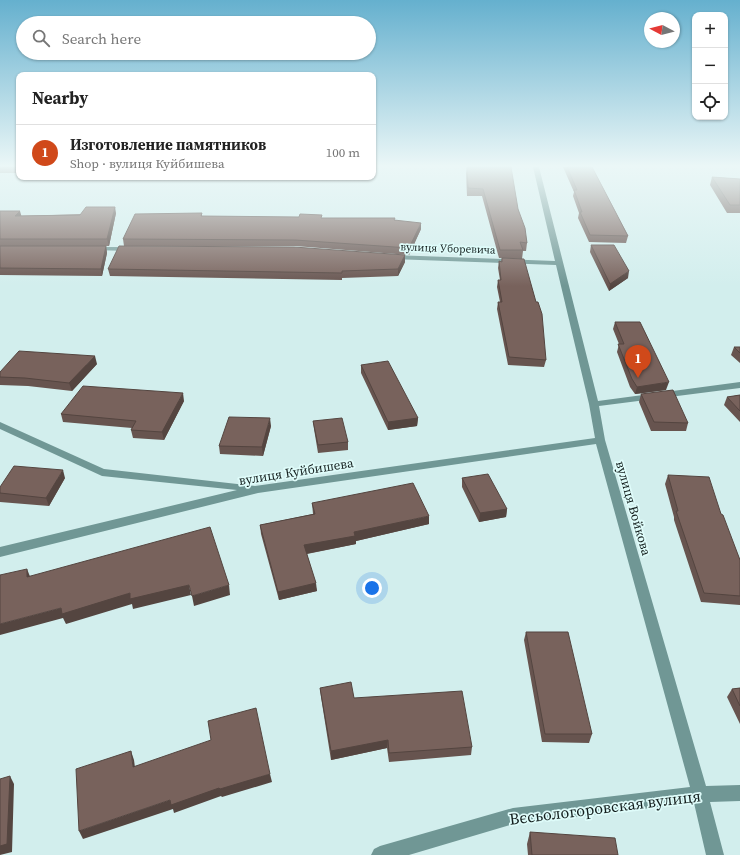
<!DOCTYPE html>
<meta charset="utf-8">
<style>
body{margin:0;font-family:"Source Serif 4",serif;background:#f2f2f2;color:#222}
.controls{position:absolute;right:12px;top:12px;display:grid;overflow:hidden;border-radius:8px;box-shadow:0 1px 3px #0004}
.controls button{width:36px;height:36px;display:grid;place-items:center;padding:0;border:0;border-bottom:1px solid #e0e0e0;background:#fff;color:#222;font:20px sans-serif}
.compass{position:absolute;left:644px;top:12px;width:36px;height:36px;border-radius:50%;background:#fff;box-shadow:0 1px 3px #0004;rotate:277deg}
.you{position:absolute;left:372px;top:588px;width:14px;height:14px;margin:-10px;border:3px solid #fff;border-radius:50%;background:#1a73e8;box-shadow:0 0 0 6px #1a73e833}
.badge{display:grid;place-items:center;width:26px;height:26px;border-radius:50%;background:#d0491a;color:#fff;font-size:13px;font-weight:700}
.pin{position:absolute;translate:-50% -33px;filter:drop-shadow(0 1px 2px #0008)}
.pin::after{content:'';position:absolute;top:21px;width:14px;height:12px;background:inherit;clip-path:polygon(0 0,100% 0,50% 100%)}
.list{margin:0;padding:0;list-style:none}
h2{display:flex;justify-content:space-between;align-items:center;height:52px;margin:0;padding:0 16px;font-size:17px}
h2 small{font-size:13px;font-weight:400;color:#767676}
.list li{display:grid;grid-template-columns:26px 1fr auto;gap:12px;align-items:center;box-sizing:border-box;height:56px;padding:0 16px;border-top:1px solid #e0e0e0}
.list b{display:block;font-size:15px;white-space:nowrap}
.list p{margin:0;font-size:13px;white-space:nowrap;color:#767676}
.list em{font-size:13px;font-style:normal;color:#767676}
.icon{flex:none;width:22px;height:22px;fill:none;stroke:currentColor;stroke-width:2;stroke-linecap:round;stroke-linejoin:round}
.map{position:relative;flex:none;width:740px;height:855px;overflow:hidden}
.search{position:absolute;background:#fff;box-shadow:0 1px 3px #0004;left:16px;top:16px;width:360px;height:44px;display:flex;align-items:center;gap:10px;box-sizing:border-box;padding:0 14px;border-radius:22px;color:#767676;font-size:15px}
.panel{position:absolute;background:#fff;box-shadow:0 1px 3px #0004;left:16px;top:72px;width:360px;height:108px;border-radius:8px}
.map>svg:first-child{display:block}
</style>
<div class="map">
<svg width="740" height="855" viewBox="0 0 740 855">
<rect width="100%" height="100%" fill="#d2eeed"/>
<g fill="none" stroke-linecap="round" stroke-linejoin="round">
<path fill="#709795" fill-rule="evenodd" d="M 533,167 L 539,167 L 598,401 L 740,382 L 740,388 L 599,406 L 605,440 L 706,786 L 740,785 L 740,801 L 710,802 L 724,855 L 706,855 L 694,803 L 513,824 L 409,855 L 371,855 L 374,849 L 380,846 L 513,808 L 690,787 L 596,444 L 258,493 L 0,557 L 0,547 L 237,490 L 102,476 L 0,429 L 0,422 L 104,469 L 255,486 L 595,438 L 589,404 L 556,265 L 392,259 L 388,257 L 392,255 L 555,261 Z
M 94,247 L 130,247 L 133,249 L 130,251 L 92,250 L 92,248 Z"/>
</g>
<path fill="#67544f" d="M 0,167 L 19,167 L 19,173 L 0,173 Z
M 467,167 L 518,209 L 527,243 L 526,251 L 523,251 L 522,259 L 499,258 L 482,196 L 467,196 L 466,173 Z
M 563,167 L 592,167 L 628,236 L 626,243 L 589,242 L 578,218 L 579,213 L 573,196 L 574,192 Z
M 712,177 L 740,179 L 740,213 L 727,213 L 710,185 Z
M 0,211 L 21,216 L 116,213 L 109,246 L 0,246 Z
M 202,213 L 202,216 L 322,218 L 395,220 L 421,229 L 409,255 L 295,246 L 124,246 L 123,239 Z
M 591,245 L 628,278 L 609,291 L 590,252 Z
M 0,246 L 106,246 L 107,253 L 102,276 L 0,275 Z
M 405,255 L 405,262 L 398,276 L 342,278 L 342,280 L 110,276 L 108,269 Z
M 502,258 L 546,360 L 544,367 L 508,365 L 497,309 L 498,302 L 500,302 L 497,287 L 498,280 L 500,280 L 498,268 L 499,261 L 501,262 Z
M 615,322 L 666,390 L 635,394 L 630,387 L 617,352 L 619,344 L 613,329 Z
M 734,347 L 740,347 L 740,363 L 731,355 Z
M 97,364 L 72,391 L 28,386 L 0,385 L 0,372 Z
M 361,365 L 418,418 L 417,426 L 388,430 L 361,373 Z
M 641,394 L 688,423 L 686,431 L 651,431 L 639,402 Z
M 740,395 L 740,422 L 724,405 L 727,397 Z
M 184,401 L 164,440 L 133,438 L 131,430 L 132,428 L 63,422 L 61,414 Z
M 313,421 L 348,442 L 348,450 L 318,453 L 314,429 Z
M 271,426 L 263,456 L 220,454 L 219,446 Z
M 668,475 L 721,514 L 740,560 L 740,605 L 701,602 L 674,520 L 674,517 L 665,484 Z
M 65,478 L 49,506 L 0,502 L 0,487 Z
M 462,478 L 507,509 L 506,517 L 479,522 L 462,487 Z
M 312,503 L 429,524 L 356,541 L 356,544 L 307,554 L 317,591 L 279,600 L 261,534 L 260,525 L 313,514 Z
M 526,632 L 592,734 L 589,743 L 542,742 L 524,640 Z
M 320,688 L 354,698 L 472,747 L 471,755 L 389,762 L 387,748 L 331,760 L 321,697 Z
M 740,688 L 740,724 L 727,697 L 732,689 Z
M 530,832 L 618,855 L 528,855 L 527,844 Z"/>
<path fill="#544540" d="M 115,207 L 116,213 L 109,246 L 107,239 Z
M 20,211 L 22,218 L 15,216 Z
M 421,223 L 421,229 L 409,255 L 409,248 Z
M 106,246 L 107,253 L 102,276 L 101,269 Z
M 405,255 L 405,262 L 398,276 L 398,269 Z
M 629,271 L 628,278 L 609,291 L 610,284 Z
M 95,356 L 97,364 L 72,391 L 69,383 Z
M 669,382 L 666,390 L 635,394 L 637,387 Z
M 183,393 L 184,401 L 164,440 L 162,432 Z
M 270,418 L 271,426 L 263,456 L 262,447 Z
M 418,418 L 417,426 L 388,430 L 388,422 Z
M 63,470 L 65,478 L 49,506 L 46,498 Z
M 507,509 L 506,517 L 479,522 L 480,513 Z
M 429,516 L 429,524 L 356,541 L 356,544 L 305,554 L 304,545 L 354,532 Z
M 27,569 L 31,579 L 27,577 Z
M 316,583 L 317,591 L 279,600 L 278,592 Z
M 189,585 L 191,595 L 133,609 L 132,604 L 66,624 L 63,618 L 0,635 L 0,624 L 61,608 L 130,593 Z
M 229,585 L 230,595 L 194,606 L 192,596 Z
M 388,740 L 387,748 L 331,760 L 331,751 Z
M 131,751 L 134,760 L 136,775 L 133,767 Z
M 270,774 L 272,782 L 222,797 L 221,796 L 174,813 L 173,809 L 83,839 L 79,831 L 170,800 Z
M 10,776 L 14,784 L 12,852 L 0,855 L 0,846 Z"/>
<path fill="#78625c" stroke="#544540" d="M 0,167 L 19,167 L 0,168 Z
M 467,167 L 511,167 L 518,209 L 525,228 L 527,243 L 520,242 L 523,250 L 500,250 L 483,189 L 468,188 Z
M 567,167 L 592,167 L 628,236 L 590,235 L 580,212 L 582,212 L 574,190 L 577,190 Z
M 712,177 L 740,179 L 740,205 L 730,205 Z
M 86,207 L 115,207 L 107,239 L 0,239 L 0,211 L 20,211 L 15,216 L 80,215 Z
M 202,213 L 201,216 L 299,217 L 300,214 L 322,215 L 321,218 L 395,218 L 394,220 L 421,223 L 409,248 L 295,240 L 123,239 L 135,214 Z
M 591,245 L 614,245 L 629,271 L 610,284 Z
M 0,246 L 106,246 L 101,269 L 0,268 Z
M 119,246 L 294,247 L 405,255 L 398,269 L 342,271 L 342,273 L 108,269 Z
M 502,258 L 524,259 L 536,302 L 538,302 L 542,314 L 546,360 L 509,357 L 498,302 L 502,302 L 498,280 L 501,280 L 499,261 L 502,262 Z
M 615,322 L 640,322 L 669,382 L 637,387 L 632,379 L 618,344 L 624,344 Z
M 734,347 L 740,347 L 740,353 Z
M 19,351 L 95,356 L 69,383 L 25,378 L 0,377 L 0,372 Z
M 388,361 L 418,418 L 388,422 L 361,365 Z
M 83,386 L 183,393 L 162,432 L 131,430 L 136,421 L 61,414 Z
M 673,390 L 688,423 L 654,422 L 641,394 Z
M 740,395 L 740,411 L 727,397 Z
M 229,417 L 270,418 L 262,447 L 219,446 Z
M 342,418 L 348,442 L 318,445 L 313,421 Z
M 14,466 L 63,470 L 46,498 L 0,493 L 0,487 Z
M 488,474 L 507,509 L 480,513 L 462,478 Z
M 668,475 L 709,477 L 721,514 L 723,515 L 740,560 L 740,596 L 704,593 L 676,511 L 678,511 Z
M 413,483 L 429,516 L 354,532 L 355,536 L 304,545 L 316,583 L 278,592 L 260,525 L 315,514 L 312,503 Z
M 210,527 L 229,585 L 192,596 L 189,585 L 130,599 L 130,593 L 62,614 L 61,608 L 0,624 L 0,575 L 27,569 L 27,577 Z
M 526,632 L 568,632 L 592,734 L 545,734 Z
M 351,682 L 354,698 L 462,691 L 472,747 L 389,753 L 388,740 L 331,751 L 320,688 Z
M 740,688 L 740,706 L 732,689 Z
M 256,708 L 270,774 L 220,789 L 219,788 L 171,805 L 170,800 L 79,831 L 76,769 L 131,751 L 133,767 L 211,740 L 208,721 Z
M 10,776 L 7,844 L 0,846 L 0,779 Z
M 530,832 L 615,838 L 618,855 L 532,855 Z"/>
<linearGradient id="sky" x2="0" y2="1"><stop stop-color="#65b0ce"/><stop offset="0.58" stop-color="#ebf7f7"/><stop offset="1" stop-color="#ebf7f7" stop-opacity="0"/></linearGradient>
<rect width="740" height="286" fill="url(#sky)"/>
<g text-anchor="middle" stroke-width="3.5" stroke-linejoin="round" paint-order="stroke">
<g font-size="11" fill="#131e1d" stroke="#dffcfa">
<text transform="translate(448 248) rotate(2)" y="4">вулиця Уборевича</text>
</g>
<g font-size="13" fill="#131e1d" stroke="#dffcfa">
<text transform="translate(296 471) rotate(-9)" y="5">вулиця Куйбишева</text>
<text transform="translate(634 508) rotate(74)" y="5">вулиця Войкова</text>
</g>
<g font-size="16" fill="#131e1d" stroke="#dffcfa">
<text transform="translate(605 807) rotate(-7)" y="6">Вєсьологоровская вулиця</text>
</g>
</g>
</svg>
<div class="controls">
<button>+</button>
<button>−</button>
<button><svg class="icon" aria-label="locate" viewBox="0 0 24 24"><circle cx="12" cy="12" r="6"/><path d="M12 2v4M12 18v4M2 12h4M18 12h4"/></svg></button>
</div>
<svg class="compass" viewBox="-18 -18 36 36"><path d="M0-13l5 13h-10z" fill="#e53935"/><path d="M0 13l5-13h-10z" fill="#767676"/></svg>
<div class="you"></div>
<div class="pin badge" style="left:638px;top:378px">1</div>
<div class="search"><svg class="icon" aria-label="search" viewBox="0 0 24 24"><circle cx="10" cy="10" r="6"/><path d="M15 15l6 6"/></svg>Search here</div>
<section class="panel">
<h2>Nearby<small></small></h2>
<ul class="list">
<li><span class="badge">1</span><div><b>Изготовление памятников</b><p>Shop · вулиця Куйбишева</p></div><em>100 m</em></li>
</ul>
</section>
</div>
